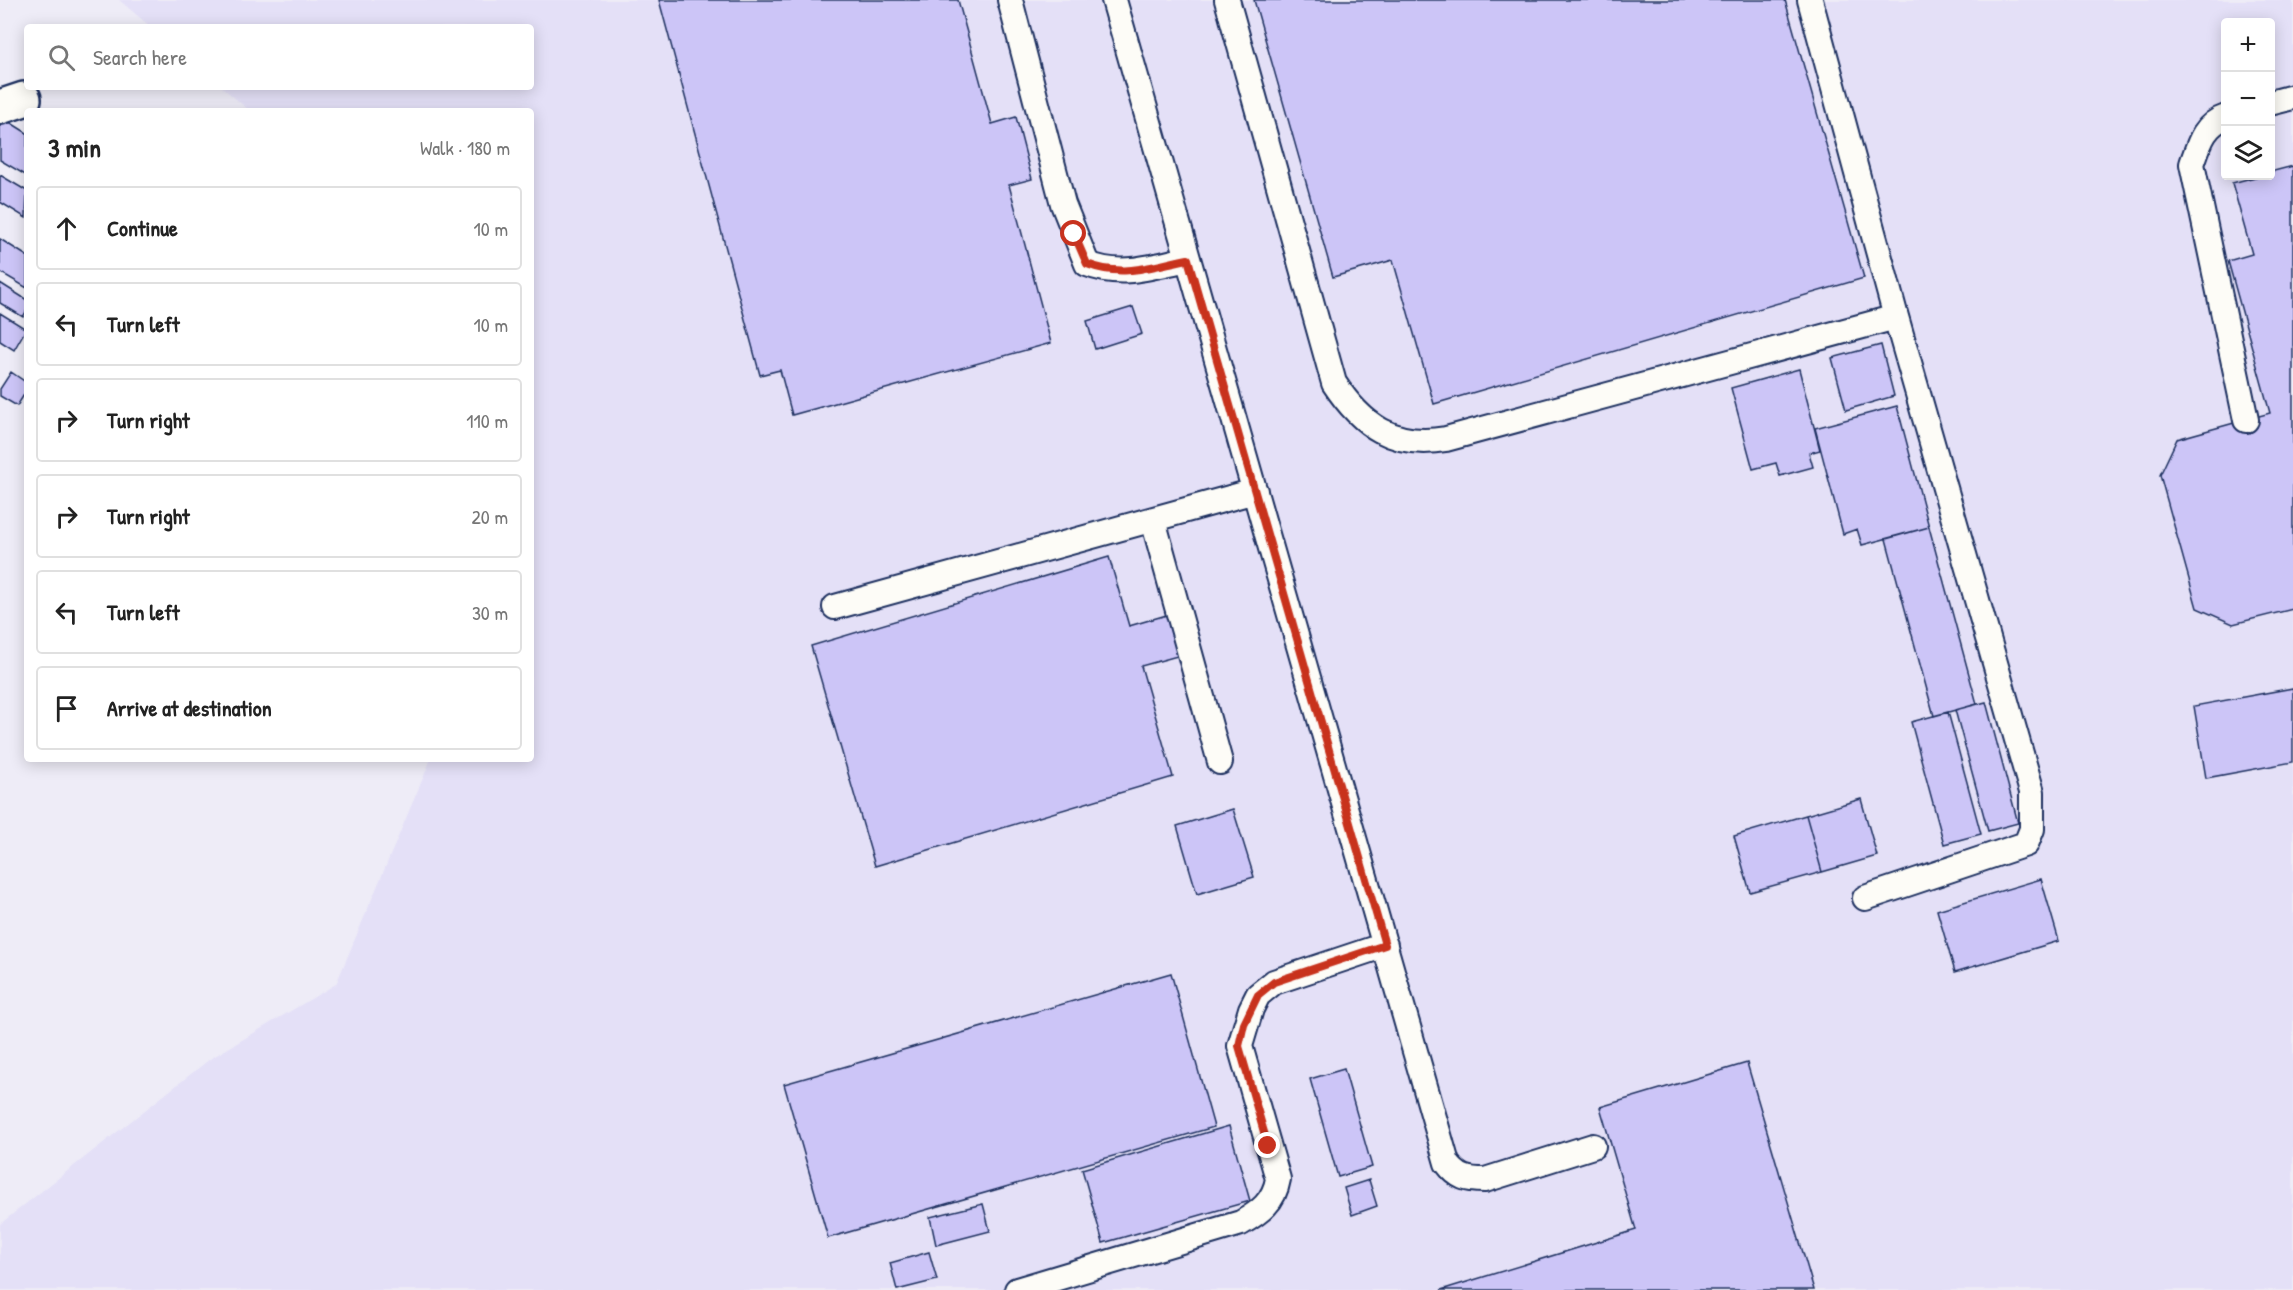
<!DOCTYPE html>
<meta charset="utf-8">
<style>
body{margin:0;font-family:"Patrick Hand",sans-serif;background:#f2f2f2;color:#222}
.controls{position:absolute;right:18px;top:18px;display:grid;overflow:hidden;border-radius:6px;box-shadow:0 3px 15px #0003}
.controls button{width:54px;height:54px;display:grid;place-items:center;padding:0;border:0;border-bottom:2px solid #e0e0e0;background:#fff;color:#222;font:30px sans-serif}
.stop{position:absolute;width:18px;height:18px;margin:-14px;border:4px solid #c8321e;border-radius:50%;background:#fff}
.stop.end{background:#c8321e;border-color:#fff;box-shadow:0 2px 6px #0008}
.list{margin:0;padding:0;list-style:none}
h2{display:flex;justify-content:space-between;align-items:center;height:78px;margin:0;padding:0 24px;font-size:26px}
h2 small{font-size:20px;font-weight:400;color:#767676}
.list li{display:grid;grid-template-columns:39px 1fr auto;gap:18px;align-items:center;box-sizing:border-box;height:84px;margin:0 12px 12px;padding:0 12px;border:2px solid #e0e0e0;border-radius:6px}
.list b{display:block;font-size:22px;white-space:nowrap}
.list em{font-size:20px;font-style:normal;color:#767676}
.icon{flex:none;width:33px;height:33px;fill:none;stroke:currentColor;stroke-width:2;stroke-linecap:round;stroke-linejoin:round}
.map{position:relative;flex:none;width:2293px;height:1290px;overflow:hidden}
.search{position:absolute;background:#fff;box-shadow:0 3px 15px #0003;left:24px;top:24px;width:510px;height:66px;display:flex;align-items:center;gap:15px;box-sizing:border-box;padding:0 21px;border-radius:6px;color:#767676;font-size:22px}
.panel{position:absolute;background:#fff;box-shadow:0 3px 15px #0003;left:24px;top:108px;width:510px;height:654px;border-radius:6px}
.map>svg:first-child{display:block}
</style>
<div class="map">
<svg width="2293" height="1290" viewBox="0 0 2293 1290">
<rect width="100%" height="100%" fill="#eeecf7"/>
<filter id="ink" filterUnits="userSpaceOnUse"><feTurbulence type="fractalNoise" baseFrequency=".0167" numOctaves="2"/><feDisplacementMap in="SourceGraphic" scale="12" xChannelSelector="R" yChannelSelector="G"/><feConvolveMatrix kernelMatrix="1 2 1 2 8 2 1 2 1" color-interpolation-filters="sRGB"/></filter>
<g filter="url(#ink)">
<path fill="#e4e0f7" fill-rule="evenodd" d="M 119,0 L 2293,0 L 2293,1290 L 0,1290 L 0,1224 L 210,1059 L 336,984 L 431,759 L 531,759 L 531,111 L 250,111 L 222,87 L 531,87 L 531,27 L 151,27 ZM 2226,22 L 2270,22 L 2270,176 L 2226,176 Z"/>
<path fill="#ccc5f7" stroke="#1b2f5e" stroke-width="1.5" d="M 659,0 L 958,0 L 992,124 L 1016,117 L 1032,179 L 1009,185 L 1051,343 L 792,415 L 780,370 L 760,375 Z
M 1254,0 L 1785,0 L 1864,278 L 1434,404 L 1393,260 L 1333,277 Z
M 0,116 L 27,133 L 27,176 L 0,160 Z
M 2293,166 L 2293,609 L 2233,624 L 2197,608 L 2160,475 L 2177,439 L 2270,413 L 2228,261 L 2252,254 L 2232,183 L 2259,176 L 2270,176 L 2270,172 Z
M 0,175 L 27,191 L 26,218 L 0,202 Z
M 0,239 L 27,256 L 27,288 L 0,272 Z
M 0,283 L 27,300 L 27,310 L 23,317 L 0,303 Z
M 1133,307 L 1142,334 L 1095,349 L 1087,321 Z
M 0,313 L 26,329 L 14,350 L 0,341 Z
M 1881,345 L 1894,396 L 1846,410 L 1832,358 Z
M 1799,369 L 1820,450 L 1809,453 L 1813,467 L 1780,476 L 1776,463 L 1753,469 L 1731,388 Z
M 11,372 L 27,383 L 27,390 L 17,406 L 0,396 L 0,389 Z
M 1897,406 L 1929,527 L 1862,545 L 1857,529 L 1843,534 L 1815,428 Z
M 1929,527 L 1977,704 L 1934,716 L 1886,539 Z
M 1109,557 L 1129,626 L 1170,614 L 1181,655 L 1141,666 L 1173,777 L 875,866 L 811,646 Z
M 2293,688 L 2293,762 L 2206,778 L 2194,706 Z
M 1986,702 L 2018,823 L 1988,831 L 1955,710 Z
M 1948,712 L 1981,834 L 1944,844 L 1911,722 Z
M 1861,799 L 1877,856 L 1822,872 L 1806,815 Z
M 1233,809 L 1254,877 L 1197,894 L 1177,826 Z
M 1806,815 L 1822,872 L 1750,892 L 1734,836 Z
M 2041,879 L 2059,941 L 1955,972 L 1937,910 Z
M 1171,973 L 1214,1127 L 828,1238 L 784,1084 Z
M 1747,1063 L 1814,1290 L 1441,1290 L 1636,1230 L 1600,1107 Z
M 1344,1069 L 1372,1167 L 1338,1177 L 1310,1079 Z
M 1229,1126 L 1250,1201 L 1103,1243 L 1082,1169 Z
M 1369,1180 L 1377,1206 L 1352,1215 L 1344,1188 Z
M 983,1204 L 990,1231 L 936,1245 L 930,1217 Z
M 929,1252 L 937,1280 L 897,1290 L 890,1263 Z"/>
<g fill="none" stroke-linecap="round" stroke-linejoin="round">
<defs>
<path id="service" d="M 1010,0 L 1063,204 L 1087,264 C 1123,278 1152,266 1188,259
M 1114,0 L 1447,1163 C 1458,1178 1467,1180 1485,1180 L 1593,1146
M 1227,0 L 1334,383 C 1362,426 1394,448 1446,439 L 1896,317
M 1810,0 L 1896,317 L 2032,792 L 2032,829 L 2026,844 L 1865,898
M 2270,103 L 2293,97
M 2226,117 C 2204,124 2199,144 2192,164 L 2246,420
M 1153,520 L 1220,762
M 835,607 L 1255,491
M 1017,1290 L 1241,1223 C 1260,1212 1274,1202 1278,1179 L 1240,1046 L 1251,1009 L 1258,995 L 1274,982 L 1385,945"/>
<path id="minor" d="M 0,107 L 24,99"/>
</defs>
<use href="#service" stroke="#1b2f5e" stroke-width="28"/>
<use href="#minor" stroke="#1b2f5e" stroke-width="38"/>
<use href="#service" stroke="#fdfcf7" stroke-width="24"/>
<use href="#minor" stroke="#fdfcf7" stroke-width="33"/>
</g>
</g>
<g fill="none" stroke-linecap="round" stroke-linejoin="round" filter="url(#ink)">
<path stroke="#c8321e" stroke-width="8" d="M 1074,234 L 1087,264 C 1123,278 1152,266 1188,259 L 1385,945 L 1274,982 L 1258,995 L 1244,1024 L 1239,1046 L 1268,1146"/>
</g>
</svg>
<div class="controls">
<button>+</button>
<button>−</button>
<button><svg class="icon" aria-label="layers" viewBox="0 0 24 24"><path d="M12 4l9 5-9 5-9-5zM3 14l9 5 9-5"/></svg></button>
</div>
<div class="stop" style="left:1074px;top:234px"></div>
<div class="stop end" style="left:1268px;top:1146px"></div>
<div class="search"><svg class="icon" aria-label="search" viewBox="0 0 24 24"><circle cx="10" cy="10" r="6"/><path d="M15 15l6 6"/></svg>Search here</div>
<section class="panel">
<h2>3 min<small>Walk · 180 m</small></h2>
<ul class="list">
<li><svg class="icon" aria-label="ahead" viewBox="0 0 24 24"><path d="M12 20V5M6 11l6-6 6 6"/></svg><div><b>Continue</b></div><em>10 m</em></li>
<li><svg class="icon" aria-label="left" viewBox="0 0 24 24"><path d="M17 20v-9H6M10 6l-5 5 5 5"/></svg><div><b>Turn left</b></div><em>10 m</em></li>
<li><svg class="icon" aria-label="right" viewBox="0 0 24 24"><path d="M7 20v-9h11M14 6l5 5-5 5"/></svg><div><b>Turn right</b></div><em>110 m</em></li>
<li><svg class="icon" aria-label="right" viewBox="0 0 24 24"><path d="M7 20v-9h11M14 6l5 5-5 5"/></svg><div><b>Turn right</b></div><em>20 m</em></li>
<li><svg class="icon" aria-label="left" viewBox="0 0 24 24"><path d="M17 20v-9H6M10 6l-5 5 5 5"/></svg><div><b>Turn left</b></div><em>30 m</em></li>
<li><svg class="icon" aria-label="arrive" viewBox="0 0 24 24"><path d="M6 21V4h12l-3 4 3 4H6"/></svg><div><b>Arrive at destination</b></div></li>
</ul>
</section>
</div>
